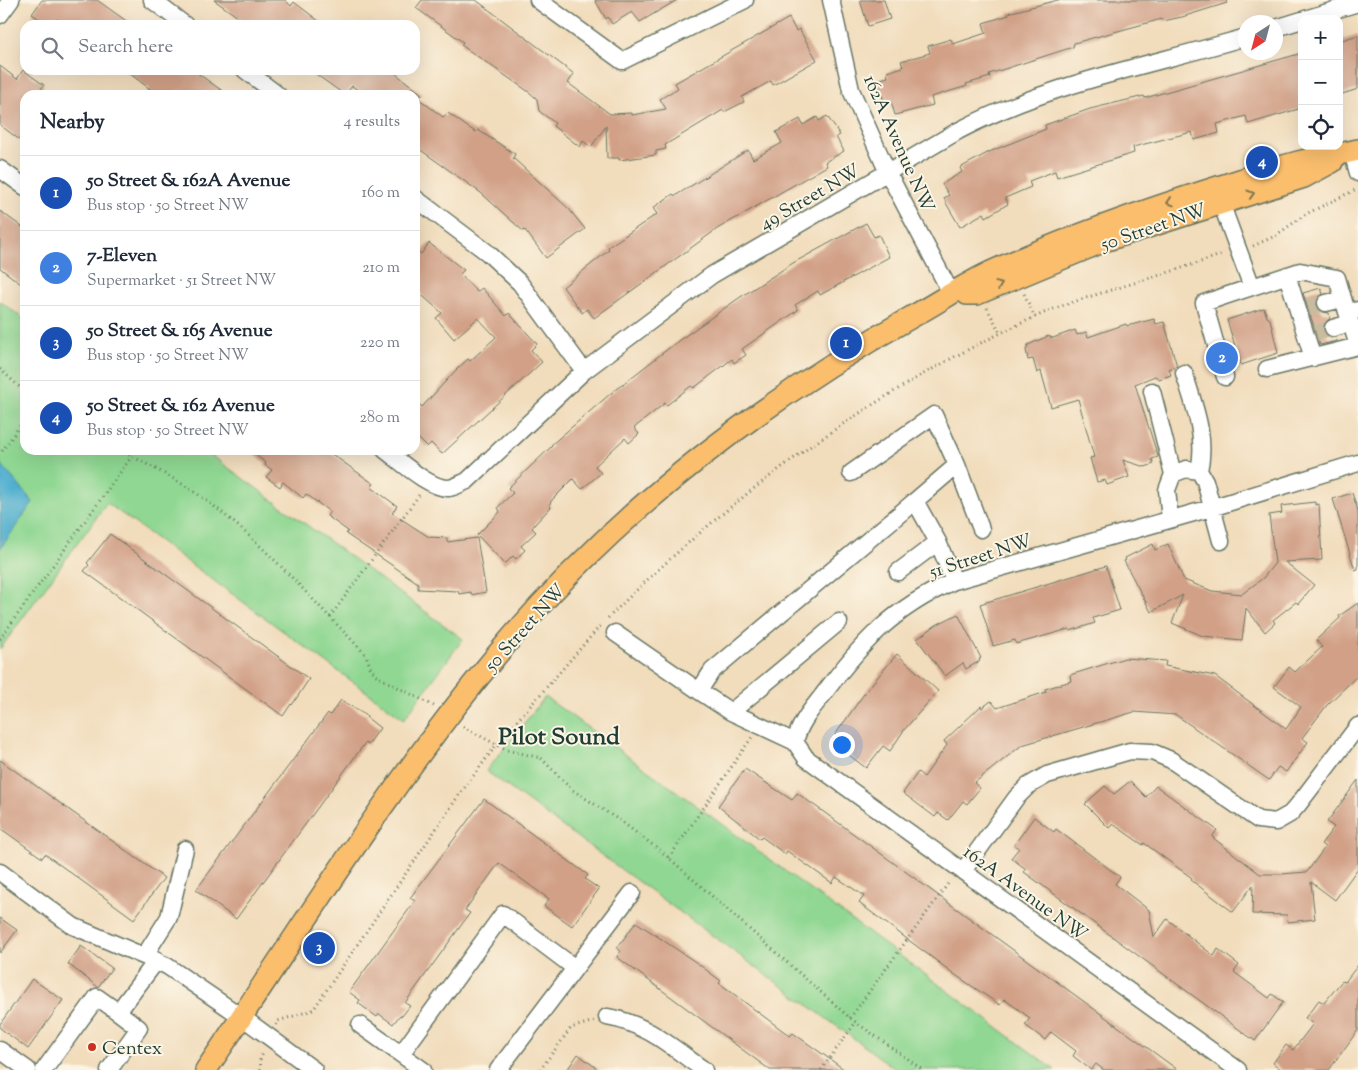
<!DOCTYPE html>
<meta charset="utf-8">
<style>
body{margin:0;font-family:"Sorts Mill Goudy",serif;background:#f2f2f3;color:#1f2937}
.controls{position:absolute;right:15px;top:15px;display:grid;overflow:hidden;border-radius:10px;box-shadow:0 5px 20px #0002}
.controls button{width:45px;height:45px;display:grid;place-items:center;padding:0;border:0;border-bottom:1px solid #e0e1e3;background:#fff;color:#1f2937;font:25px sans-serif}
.compass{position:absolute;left:1238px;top:15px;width:45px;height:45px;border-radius:50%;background:#fff;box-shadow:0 5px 20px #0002;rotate:216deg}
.you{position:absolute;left:841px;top:744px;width:18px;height:18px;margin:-12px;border:4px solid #fff;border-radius:50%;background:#1a73e8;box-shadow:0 0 0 8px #1a73e833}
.badge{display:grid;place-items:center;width:32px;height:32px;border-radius:50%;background:#c8321e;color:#fff;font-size:16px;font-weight:700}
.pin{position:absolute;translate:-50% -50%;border:2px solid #fff;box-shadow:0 1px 5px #0006}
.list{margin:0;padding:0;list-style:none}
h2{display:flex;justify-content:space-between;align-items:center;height:65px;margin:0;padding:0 20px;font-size:21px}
h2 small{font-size:16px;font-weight:400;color:#747a83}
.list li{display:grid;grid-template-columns:32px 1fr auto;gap:15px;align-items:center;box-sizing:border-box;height:75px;padding:0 20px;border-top:1px solid #e0e1e3}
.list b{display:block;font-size:19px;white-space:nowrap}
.list p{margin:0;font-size:16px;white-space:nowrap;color:#747a83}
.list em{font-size:16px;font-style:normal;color:#747a83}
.icon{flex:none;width:28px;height:28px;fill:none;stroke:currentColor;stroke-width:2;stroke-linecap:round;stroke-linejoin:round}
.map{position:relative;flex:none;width:1358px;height:1070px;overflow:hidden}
.search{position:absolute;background:#fff;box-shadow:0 5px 20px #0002;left:20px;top:20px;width:400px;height:55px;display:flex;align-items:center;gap:12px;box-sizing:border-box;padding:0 18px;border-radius:15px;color:#747a83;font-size:19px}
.panel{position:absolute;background:#fff;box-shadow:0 5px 20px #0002;left:20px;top:90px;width:400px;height:365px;border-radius:15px}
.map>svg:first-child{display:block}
</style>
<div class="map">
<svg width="1358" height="1070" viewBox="0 0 1358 1070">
<rect width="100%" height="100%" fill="#fcf5e5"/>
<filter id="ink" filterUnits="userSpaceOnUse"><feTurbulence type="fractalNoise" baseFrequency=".02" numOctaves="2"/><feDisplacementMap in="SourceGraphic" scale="10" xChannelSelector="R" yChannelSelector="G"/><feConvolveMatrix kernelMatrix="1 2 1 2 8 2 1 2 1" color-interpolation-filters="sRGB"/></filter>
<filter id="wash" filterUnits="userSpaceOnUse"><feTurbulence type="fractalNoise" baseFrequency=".0096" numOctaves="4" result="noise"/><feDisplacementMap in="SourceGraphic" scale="20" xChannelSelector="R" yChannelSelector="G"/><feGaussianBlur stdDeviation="1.12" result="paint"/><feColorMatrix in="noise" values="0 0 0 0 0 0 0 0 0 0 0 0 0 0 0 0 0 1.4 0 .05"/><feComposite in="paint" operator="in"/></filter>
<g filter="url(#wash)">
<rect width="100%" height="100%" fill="#f1dcbb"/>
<path fill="#8fd792" stroke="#578a63" d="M 0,301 L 25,320 L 25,450 L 204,450 L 463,639 L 404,719 L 107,503 L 0,649 Z
M 545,697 L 697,806 L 1055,1070 L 897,1070 L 486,771 Z"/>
<path fill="#50afcf" stroke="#387682" d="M 0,463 L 33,502 L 0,549 Z"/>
<g id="blocks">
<path fill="#d1a087" d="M 42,0 L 97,0 L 132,25 L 64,25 L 57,19 L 53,25 L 48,25 L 32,14 Z
M 214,0 L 285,0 L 291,6 L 294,2 L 324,25 L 249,25 Z
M 422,0 L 476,0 L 574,74 L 568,83 L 610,114 L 632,113 L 632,115 L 666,109 L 660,99 L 678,88 L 675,83 L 789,18 L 796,31 L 799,29 L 817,60 L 773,85 L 771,81 L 742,97 L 744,102 L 724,112 L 723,110 L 665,145 L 666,149 L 656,151 L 656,155 L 619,160 L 619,158 L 607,158 L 606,126 L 591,147 L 583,141 L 580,147 L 553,126 L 555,123 L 539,111 L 537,99 L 529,92 L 461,45 L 463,42 L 416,8 Z
M 595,0 L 677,0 L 640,22 L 632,12 L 612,24 L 608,17 L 606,19 Z
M 860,0 L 884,0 L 890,19 L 868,26 Z
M 1058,0 L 1226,0 L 1227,3 L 1182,17 L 1163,21 L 1162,19 L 1074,43 L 1073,47 L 989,74 L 990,77 L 966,84 L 967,86 L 931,97 L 933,105 L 895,115 L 891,101 L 885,104 L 877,80 L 888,77 L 887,72 L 903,67 L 901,61 L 930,53 L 928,46 L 951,39 L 953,44 L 986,33 L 983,23 L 1009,15 L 1008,13 Z
M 1358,35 L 1358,89 L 1339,95 L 1339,41 Z
M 1302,53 L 1302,108 L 1248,124 L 1246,116 L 1217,124 L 1219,133 L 1194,140 L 1192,132 L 1133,147 L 1134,153 L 1057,177 L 1055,171 L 1029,181 L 1031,187 L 1005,198 L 1008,204 L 986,217 L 984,213 L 960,227 L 946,203 L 944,198 L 949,195 L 942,184 L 962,172 L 960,168 L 989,152 L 1046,129 L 1045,125 L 1090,109 L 1144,96 L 1145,98 Z
M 0,66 L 17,79 L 23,70 L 44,85 L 37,95 L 25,95 L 25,144 L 0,125 Z
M 125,70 L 193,70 L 228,95 L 146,95 L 150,89 Z
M 310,70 L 391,70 L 423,95 L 365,95 L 352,86 L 345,95 Z
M 415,96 L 443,117 L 448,113 L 469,128 L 476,132 L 478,130 L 515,154 L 513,158 L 569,209 L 585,229 L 546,258 L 525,230 L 523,231 L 481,193 L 415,146 Z
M 827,116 L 840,135 L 836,137 L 844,151 L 825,162 L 827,166 L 717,229 L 594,318 L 587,309 L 582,313 L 563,287 L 609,250 L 608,247 L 657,214 L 653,208 L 673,194 L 675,196 L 748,150 L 753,159 L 782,143 L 776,132 L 800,119 L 803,125 L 817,117 L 819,121 Z
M 0,211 L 25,229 L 25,287 L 0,268 Z
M 866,223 L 874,237 L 879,235 L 889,257 L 820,295 L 818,291 L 795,305 L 798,310 L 742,349 L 746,355 L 734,363 L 732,359 L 694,388 L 691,386 L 667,405 L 665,403 L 634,428 L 639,434 L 629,443 L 625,438 L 595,466 L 601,473 L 582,489 L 573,479 L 552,500 L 549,505 L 551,507 L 535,524 L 532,528 L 536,532 L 521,546 L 525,550 L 516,559 L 513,556 L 505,564 L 477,535 L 500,512 L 498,507 L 513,493 L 508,488 L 552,446 L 551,445 L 610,394 L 678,341 L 739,298 L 793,263 Z
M 429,243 L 464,270 L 460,274 L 477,292 L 482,288 L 506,316 L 509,313 L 537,344 L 531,350 L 542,362 L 442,454 L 431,443 L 427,447 L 415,435 L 415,400 L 422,407 L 457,369 L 468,359 L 470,361 L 496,337 L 478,318 L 454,339 L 436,318 L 442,313 L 415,289 L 415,249 L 421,254 Z
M 1321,288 L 1323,294 L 1317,300 L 1316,306 L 1323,312 L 1329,313 L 1330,318 L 1324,325 L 1324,331 L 1330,338 L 1336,337 L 1337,341 L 1320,345 L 1303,293 Z
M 1264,308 L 1267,317 L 1270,319 L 1278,353 L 1241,365 L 1227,320 Z
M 1154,319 L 1156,324 L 1164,322 L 1177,366 L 1169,369 L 1171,375 L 1159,379 L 1155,376 L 1135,384 L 1158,457 L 1152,459 L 1154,464 L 1145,467 L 1123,460 L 1129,477 L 1107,485 L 1105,480 L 1097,482 L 1090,458 L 1094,457 L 1078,399 L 1051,407 L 1041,371 L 1037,373 L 1033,359 L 1028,360 L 1026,350 L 1028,345 L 1048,336 L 1053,338 L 1075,330 L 1077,335 L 1086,332 L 1088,337 L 1126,324 L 1127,326 Z
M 249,450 L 326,450 L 374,484 L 371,487 L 397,506 L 392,513 L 429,537 L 447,538 L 447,542 L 477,538 L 486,592 L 471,595 L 471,592 L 459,594 L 458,591 L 418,589 L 418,583 L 346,534 L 348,531 L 327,516 L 330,512 L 306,494 L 303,498 L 283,482 L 280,487 L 266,477 L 272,470 L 265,465 L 266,463 Z
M 1352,493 L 1358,511 L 1358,569 L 1355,570 L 1333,499 Z
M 1315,502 L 1315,505 L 1319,504 L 1322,560 L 1285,562 L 1314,585 L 1298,604 L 1296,602 L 1273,620 L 1275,623 L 1265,632 L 1246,608 L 1242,640 L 1203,636 L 1172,623 L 1183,595 L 1151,612 L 1124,561 L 1126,560 L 1125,558 L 1153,544 L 1155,550 L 1168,544 L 1184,580 L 1212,591 L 1242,594 L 1263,578 L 1275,563 L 1269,515 L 1282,513 L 1281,506 Z
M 110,534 L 309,679 L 292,705 L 291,704 L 283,716 L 84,571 L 89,565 L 87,563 Z
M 1106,566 L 1120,610 L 1093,618 L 1095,623 L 1070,631 L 1069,629 L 1016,644 L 1015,640 L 993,646 L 980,604 Z
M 1358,603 L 1358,675 L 1327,705 L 1302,738 L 1308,742 L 1286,772 L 1278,767 L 1269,780 L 1176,715 L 1134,712 L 1022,745 L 974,783 L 980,788 L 967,804 L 963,801 L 948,820 L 938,813 L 935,817 L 903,793 L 918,772 L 924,777 L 947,745 L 944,741 L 981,706 L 982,708 L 991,701 L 997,708 L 1046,692 L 1045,689 L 1071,681 L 1070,675 L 1125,658 L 1166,661 L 1165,666 L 1215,676 L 1286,729 L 1301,707 L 1274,687 L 1289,667 L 1295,672 L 1322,647 L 1316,640 L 1340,618 L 1339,616 Z
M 958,614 L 981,658 L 979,659 L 980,661 L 966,669 L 963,663 L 945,676 L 917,639 L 936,625 Z
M 897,654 L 938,691 L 904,730 L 890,751 L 883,746 L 866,768 L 849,755 L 852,750 L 835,735 L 866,691 Z
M 341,700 L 367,716 L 366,717 L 380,728 L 368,745 L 365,743 L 236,919 L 196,890 L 328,713 L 330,715 Z
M 0,760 L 164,878 L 134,919 L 45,854 L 42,858 L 0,828 Z
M 745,769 L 792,800 L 797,793 L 825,813 L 1178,1070 L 1104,1070 L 1096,1064 L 1091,1070 L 1073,1056 L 1076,1051 L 1051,1032 L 1045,1040 L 1025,1025 L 1030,1018 L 1004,999 L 1000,1005 L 954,974 L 859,903 L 864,896 L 836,877 L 832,883 L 787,851 L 785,854 L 762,837 L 760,839 L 718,806 Z
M 1358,780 L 1358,868 L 1335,900 L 1311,882 L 1315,919 L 1288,922 L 1287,915 L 1252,914 L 1253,885 L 1233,912 L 1191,880 L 1192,878 L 1144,843 L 1143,845 L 1113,824 L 1109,828 L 1085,804 L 1105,786 L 1114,794 L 1130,781 L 1146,797 L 1156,786 L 1217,830 L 1212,837 L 1260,874 L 1281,874 L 1307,872 L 1325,847 L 1321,844 L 1334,827 L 1327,822 Z
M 484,799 L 588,875 L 585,879 L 599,889 L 572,926 L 544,906 L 549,899 L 499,863 L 465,910 L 470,913 L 405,1003 L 410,1006 L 402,1016 L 400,1015 L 393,1024 L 379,1014 L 377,1017 L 358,1003 L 360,1000 L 349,992 L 415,901 L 410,898 Z
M 1034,817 L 1054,832 L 1056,829 L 1120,877 L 1115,884 L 1149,910 L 1154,937 L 1167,919 L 1214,956 L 1218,949 L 1239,965 L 1234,972 L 1269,998 L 1272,994 L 1283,1002 L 1255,1041 L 1024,872 L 1026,869 L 1011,858 L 1019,848 L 1014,845 Z
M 0,918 L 17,930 L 0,953 Z
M 636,922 L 697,963 L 721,981 L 719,983 L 790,1036 L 793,1033 L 845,1070 L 770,1070 L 617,957 L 621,951 L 617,948 Z
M 81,946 L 112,968 L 98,987 L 68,964 Z
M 1358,965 L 1358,1030 L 1329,1070 L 1282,1070 L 1273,1063 L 1286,1045 L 1293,1050 L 1313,1024 L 1305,1018 L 1319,1000 L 1324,1003 L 1342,981 L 1345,982 Z
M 32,979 L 63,1000 L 28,1049 L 0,1028 L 0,1024 Z
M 578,1054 L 599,1070 L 567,1070 Z"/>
</g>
</g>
<g filter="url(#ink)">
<use href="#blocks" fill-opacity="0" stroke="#687563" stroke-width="1"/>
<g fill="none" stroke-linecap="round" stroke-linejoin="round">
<path stroke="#c7bca0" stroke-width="16" stroke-dasharray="16 8" stroke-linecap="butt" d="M 1308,308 L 1326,303
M 1316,333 L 1333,328"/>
<defs>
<path id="minor" d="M 152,0 L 185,25
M 538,0 L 622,61 L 745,0
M 831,0 L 851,90 L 888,173 L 952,295
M 0,15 L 11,0
M 1305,19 L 1358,3
M 1276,28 L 1302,20
M 245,70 L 278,95
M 1352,152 L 1358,173
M 0,169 L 25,187
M 415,198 L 488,253 L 520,283 L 584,371
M 1221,203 L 1252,287
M 1287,275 L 1313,358
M 1326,303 L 1343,299
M 1347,312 L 1358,345
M 1333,328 L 1351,323
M 1267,369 L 1358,346
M 1184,373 C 1194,405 1207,437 1199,471
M 1225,377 L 1204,303 L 1300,271 L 1337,278 L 1347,312 L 1358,310
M 1152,391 L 1173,474
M 385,450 C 400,461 430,489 449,488 C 455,487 462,483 467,481 L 584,371 L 712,275 L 958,131 C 1049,83 1148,66 1246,37
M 851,473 L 934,415 L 957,465
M 915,501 L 957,465 L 981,529
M 1170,519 L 1167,490 L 1173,474 L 1186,469 L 1199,471 L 1205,481 L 1221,541
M 898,572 L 938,542
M 615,633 L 699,691
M 731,712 L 839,622
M 795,742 C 799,724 811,710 822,696 C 862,642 892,609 954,581 L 1211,508 L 1358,463
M 795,742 L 806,758 L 1238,1070
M 795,742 L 731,712 L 699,691 L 712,671 L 915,501 L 938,542 L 954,581
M 963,871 L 1016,798 L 1028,786 L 1047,775 L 1130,751 L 1152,752 L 1171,760 L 1258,820 L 1276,822 L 1290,814 L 1298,805 L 1358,726
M 0,872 L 73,926 L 167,966 L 242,1017 L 314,1070
M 145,955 L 169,917 L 185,849
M 607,1017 C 646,1023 673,1048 704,1070
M 360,1025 L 423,1070
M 0,1050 L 28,1070
M 401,1054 L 503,914 L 575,968
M 44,1070 L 97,997 L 118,1012
M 109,1070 L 139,1028 L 118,1012 L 157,960
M 498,1070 L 632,893"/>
<path id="major" d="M 967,294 L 977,294 L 1107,240 L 1304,177 L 1332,162
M 206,1070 C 300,931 389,785 496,656 C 611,516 758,403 915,315 C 942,300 968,282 995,270 C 1068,237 1142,211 1218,187 C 1244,179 1271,169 1298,162 C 1318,157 1338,155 1358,150"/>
</defs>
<use href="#minor" stroke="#687563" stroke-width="19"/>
<use href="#major" stroke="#687563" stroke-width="24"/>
<path stroke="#687563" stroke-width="3" stroke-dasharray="1 4" stroke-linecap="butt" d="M 1253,246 L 1275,236 L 1306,214 L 1357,189
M 1024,294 L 1035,317
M 987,308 L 1001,334
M 0,369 L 25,392
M 120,450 C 148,465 177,479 203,498 C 258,538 303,590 350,638 L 366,655 L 371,669 L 378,677 L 434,706
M 2,451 L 25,419
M 330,617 L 419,495
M 608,618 C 734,492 881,385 1044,313 C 1062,305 1080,300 1098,294 C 1140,281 1182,269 1223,254
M 0,639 L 132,456
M 463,727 L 507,750 L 541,758 L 571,789 L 619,820 L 661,851 L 850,1018 L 923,1070
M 669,858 L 752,737
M 850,1018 L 950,881
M 276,1025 L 278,1021 L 313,1010 L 457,798 L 497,744 L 600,626
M 261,1070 L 260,1059 L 264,1051
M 540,1070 L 571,1028 L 594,1021
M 821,1070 L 856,1022"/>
<use href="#minor" stroke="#fff" stroke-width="16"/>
<use href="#major" stroke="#fabe6d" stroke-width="21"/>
</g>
<defs><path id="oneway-chevron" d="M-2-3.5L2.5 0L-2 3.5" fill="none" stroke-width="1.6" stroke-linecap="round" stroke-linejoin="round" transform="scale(1.25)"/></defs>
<g stroke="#82774e">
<use href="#oneway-chevron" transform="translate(1251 194) rotate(-17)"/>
<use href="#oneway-chevron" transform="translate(1170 202) rotate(162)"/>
<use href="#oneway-chevron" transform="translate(999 285) rotate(-22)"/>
</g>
</g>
<circle fill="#c8321e" stroke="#fcf5e5" stroke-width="2" cx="92" cy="1047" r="5"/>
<g text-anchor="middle" stroke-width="4" stroke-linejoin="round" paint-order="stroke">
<g font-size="19" fill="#1f3d34" stroke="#fcf5e5">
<text transform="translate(900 143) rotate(66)" y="7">162A Avenue NW</text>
<text transform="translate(809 196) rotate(-30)" y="7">49 Street NW</text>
<text transform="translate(1153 226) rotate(-19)" y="7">50 Street NW</text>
<text transform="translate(980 555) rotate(-18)" y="7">51 Street NW</text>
<text transform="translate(524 627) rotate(-48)" y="7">50 Street NW</text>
<text transform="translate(1026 892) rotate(36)" y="7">162A Avenue NW</text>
</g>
<g font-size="19" fill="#1f3d34" stroke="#fcf5e5" text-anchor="start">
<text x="102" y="1054">Centex</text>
</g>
<g font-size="24" font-weight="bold" fill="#1f3d34" stroke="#fcf5e5">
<text x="559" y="744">Pilot Sound</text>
</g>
</g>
</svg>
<div class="controls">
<button>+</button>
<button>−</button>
<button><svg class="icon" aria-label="locate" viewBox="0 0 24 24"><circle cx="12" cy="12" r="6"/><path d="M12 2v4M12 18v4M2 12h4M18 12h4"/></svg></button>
</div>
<svg class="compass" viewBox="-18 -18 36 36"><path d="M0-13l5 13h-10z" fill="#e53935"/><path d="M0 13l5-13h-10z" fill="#747a83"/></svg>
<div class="you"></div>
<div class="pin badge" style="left:846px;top:343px;background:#1a4fb4">1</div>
<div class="pin badge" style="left:1222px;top:358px;background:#3f7fe0">2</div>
<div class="pin badge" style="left:319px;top:948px;background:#1a4fb4">3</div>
<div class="pin badge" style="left:1262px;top:162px;background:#1a4fb4">4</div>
<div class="search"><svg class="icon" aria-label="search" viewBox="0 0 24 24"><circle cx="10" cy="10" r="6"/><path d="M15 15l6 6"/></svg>Search here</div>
<section class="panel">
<h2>Nearby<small>4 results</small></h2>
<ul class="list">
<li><span class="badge" style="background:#1a4fb4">1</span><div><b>50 Street &amp; 162A Avenue</b><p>Bus stop · 50 Street NW</p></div><em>160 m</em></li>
<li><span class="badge" style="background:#3f7fe0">2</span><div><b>7-Eleven</b><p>Supermarket · 51 Street NW</p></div><em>210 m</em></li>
<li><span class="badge" style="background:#1a4fb4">3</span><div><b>50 Street &amp; 165 Avenue</b><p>Bus stop · 50 Street NW</p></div><em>220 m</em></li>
<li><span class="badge" style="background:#1a4fb4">4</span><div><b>50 Street &amp; 162 Avenue</b><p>Bus stop · 50 Street NW</p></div><em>280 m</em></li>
</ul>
</section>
</div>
